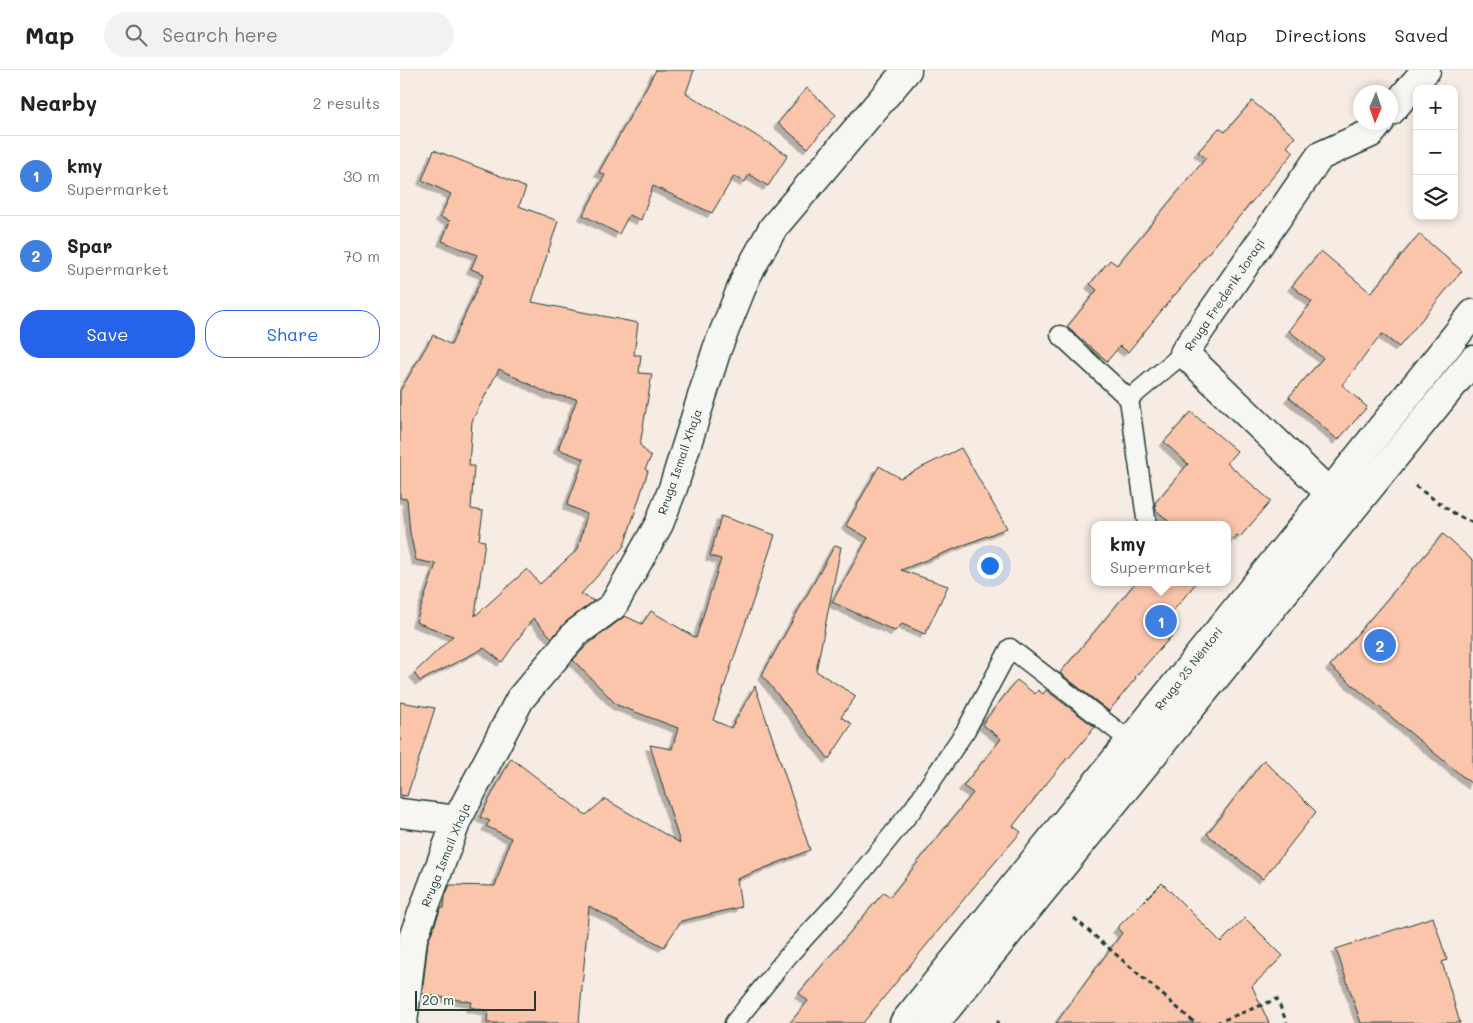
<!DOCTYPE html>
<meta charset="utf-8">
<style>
body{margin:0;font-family:Mali,sans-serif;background:#f2f2f2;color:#222}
.controls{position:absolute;right:15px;top:15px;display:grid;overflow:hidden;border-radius:10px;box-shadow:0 2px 8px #0003}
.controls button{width:45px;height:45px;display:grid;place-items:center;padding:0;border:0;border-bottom:1px solid #e0e0e0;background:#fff;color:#222;font:25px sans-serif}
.compass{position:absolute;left:953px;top:15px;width:45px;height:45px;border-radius:50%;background:#fff;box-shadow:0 2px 8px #0003;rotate:182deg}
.scale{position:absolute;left:15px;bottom:12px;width:121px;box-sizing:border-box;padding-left:5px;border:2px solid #1f3d34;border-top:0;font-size:14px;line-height:18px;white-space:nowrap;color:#1f3d34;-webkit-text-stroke:4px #f6f6f2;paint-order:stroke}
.you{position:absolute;left:589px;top:495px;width:18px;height:18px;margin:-12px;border:4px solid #fff;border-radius:50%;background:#1a73e8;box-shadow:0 0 0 8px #1a73e833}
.badge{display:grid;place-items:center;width:32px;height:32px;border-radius:50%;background:#2563eb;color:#fff;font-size:16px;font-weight:700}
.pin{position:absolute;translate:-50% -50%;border:2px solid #fff;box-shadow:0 1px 5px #0006}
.popup{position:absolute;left:691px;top:451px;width:140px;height:65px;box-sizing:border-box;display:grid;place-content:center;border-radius:10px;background:#fff;filter:drop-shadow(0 1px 4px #0005);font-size:16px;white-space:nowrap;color:#767676}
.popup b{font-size:19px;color:#222}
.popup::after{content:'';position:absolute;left:50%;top:100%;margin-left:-10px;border:10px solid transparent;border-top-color:#fff}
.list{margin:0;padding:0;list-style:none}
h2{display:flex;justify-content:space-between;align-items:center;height:65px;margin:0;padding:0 20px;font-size:21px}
h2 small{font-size:16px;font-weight:400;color:#767676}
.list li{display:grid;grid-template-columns:32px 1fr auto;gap:15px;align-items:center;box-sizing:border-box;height:80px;padding:0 20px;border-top:1px solid #e0e0e0}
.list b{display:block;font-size:19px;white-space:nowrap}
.list p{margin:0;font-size:16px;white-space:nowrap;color:#767676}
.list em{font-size:16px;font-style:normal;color:#767676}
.actions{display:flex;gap:10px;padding:15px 20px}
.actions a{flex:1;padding:11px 0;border:1px solid #2563eb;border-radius:20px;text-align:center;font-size:18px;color:#2563eb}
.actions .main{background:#2563eb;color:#fff}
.icon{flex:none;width:28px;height:28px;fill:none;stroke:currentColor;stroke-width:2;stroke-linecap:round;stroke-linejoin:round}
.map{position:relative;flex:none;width:1073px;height:953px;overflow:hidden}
header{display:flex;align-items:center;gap:30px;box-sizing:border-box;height:70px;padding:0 25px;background:#fff;border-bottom:1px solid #e0e0e0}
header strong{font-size:24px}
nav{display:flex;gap:28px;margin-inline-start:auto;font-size:18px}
.search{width:350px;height:45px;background:#f2f2f2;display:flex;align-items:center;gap:12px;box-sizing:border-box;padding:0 18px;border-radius:28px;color:#767676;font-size:19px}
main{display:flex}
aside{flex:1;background:#fff}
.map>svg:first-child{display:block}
</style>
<header>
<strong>Map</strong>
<div class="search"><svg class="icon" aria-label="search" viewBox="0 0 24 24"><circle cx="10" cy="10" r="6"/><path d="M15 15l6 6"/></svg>Search here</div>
<nav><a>Map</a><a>Directions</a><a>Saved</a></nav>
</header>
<main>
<aside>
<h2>Nearby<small>2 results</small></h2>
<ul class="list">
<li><span class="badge" style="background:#3f7fe0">1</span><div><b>kmy</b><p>Supermarket</p></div><em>30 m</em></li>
<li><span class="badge" style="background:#3f7fe0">2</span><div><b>Spar</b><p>Supermarket</p></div><em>70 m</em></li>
</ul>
<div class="actions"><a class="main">Save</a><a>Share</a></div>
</aside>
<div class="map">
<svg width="1073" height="953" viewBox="0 0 1073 953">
<defs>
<filter id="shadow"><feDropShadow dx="-4.5" dy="4.5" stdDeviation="0" flood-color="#0004"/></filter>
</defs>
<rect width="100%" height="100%" fill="#f7ece4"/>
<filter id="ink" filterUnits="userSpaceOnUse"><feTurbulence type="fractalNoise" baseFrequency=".02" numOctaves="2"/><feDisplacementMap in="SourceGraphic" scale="10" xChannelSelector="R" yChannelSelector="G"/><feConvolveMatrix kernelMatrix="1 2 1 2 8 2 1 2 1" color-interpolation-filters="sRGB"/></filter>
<g filter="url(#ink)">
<path fill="#fbc5ac" stroke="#1f3d34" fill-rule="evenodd" filter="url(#shadow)" d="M 256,0 L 294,0 L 286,23 L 388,85 L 368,116 L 349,104 L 345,112 L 334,106 L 312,143 L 253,116 L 241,150 L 229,145 L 219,164 L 183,145 L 205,105 L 199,102 Z
M 407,18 L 436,45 L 408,78 L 378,53 Z
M 852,31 L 895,67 L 887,77 L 894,82 L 799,194 L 800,195 L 775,225 L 775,224 L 728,282 L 720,276 L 707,291 L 667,257 L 697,220 L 690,214 L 710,190 L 717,195 L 806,88 L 798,82 L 819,58 L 825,62 Z
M 34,80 L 103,107 L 126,118 L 119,136 L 158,151 L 132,232 L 238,253 L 234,285 L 241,285 L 239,303 L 252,304 L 240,375 L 251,387 L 245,399 L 248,401 L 224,476 L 181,524 L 194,531 L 167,551 L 152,568 L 133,548 L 102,592 L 84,578 L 20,611 L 14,603 L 53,566 L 16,552 L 36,494 L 16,490 L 10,463 L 7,429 L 0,428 L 0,321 L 33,265 L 51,275 L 84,204 L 71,199 L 77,185 L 42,171 L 50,151 L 40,147 L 51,124 L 22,110 ZM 99,299 L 149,324 L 177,329 L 158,379 L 184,389 L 167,435 L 187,444 L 178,479 L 140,514 L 127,499 L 75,546 L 85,471 L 79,470 L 83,441 L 71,439 L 74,396 L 69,396 L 72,351 Z
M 1019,164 L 1062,201 L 999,277 L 982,264 L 942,315 L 967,337 L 938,370 L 889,327 L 923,288 L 889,261 L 912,232 L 892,216 L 921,181 L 971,223 Z
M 791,342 L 837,381 L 827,393 L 871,431 L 840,467 L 837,465 L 827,476 L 827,455 L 773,455 L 756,440 L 755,433 L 788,394 L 764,372 Z
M 561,378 L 607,458 L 501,500 L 548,516 L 525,564 L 502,554 L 495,561 L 432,532 L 468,468 L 446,455 L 479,396 L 500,408 Z
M 321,446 L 375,465 L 313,650 L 331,658 L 355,616 L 410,780 L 337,809 L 341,837 L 281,851 L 264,877 L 189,836 L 179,953 L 87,953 L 88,941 L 70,937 L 72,932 L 22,924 L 28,872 L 41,838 L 44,838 L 45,826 L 50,815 L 95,816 L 111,768 L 86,756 L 90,751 L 80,747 L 111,688 L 186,745 L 205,729 L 280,773 L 250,675 L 272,679 L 278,658 L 217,635 L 173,590 L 187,575 L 225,546 L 242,554 L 251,541 L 296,568 L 321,489 L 310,486 Z
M 1043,464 L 1073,491 L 1073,715 L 930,596 Z
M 435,475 L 441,477 L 416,601 L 456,626 L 441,647 L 452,654 L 429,689 L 362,605 Z
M 736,512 L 797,512 L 766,549 L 778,559 L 735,607 L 736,608 L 709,641 L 660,603 Z
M 617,610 L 635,624 L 638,620 L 643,624 L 646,620 L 695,657 L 668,689 L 667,688 L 613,756 L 621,762 L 573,818 L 463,953 L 390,953 L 408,931 L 399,923 L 484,822 L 490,827 L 573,723 L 563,716 L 601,669 L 582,654 Z
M 0,632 L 35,638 L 7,726 L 0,725 Z
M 864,690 L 916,742 L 863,809 L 807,764 Z
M 762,813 L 821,872 L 845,848 L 883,886 L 852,916 L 869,953 L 656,953 L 722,863 L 717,858 Z
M 1033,847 L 1047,890 L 1042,892 L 1060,953 L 961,953 L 936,879 Z"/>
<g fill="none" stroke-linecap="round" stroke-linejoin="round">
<defs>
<path id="lane" d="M 660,265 L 729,329 L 747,455
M 729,329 L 784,283
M 334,953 L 388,886 L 441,828 L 513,739 L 566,660 L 610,578 L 738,677"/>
<path id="street" d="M 991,41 L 1026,0
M 947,440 L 784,283 L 920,86 L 971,63 L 980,52
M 0,743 L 57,750
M 3,953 L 13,868 L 57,750 L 120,629 L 176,563 L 213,536 L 259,454 L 273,418 L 317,279 L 346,207 L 373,158 L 507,0"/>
<path id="secondary" d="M 504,953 L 1073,244
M 535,953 L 1073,290"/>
</defs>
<use href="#lane" stroke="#1f3d34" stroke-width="21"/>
<use href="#street" stroke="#1f3d34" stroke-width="31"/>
<use href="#secondary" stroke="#1f3d34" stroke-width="31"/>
<path stroke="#1f3d34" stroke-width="3" stroke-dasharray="5 4" stroke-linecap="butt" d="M 1015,416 L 1055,444 L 1073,453
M 674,848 L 795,953
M 597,951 L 599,953
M 816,953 L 877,929 L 887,953"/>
<use href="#lane" stroke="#f6f6f2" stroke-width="18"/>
<use href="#street" stroke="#f6f6f2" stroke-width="28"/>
<use href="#secondary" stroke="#f6f6f2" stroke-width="28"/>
</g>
</g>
<g text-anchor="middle" stroke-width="4" stroke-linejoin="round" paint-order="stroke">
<g font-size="12" fill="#1f3d34" stroke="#f6f6f2">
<text transform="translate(825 225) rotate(-56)" y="4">Rruga Frederik Joraqi</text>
<text transform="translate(280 392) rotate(-71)" y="4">Rruga Ismail Xhaja</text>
<text transform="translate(789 599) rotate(-52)" y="4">Rruga 25 Nëntori</text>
<text transform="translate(46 785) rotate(-68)" y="4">Rruga Ismail Xhaja</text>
</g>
</g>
</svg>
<div class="controls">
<button>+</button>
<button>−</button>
<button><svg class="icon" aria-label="layers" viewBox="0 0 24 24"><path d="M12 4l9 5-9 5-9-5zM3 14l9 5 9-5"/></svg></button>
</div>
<svg class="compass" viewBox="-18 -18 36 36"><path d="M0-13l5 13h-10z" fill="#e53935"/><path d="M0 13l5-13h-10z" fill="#767676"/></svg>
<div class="scale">20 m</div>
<div class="you"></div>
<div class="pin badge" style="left:761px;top:551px;background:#3f7fe0">1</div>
<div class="popup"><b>kmy</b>Supermarket</div>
<div class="pin badge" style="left:980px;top:575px;background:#3f7fe0">2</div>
</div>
</main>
